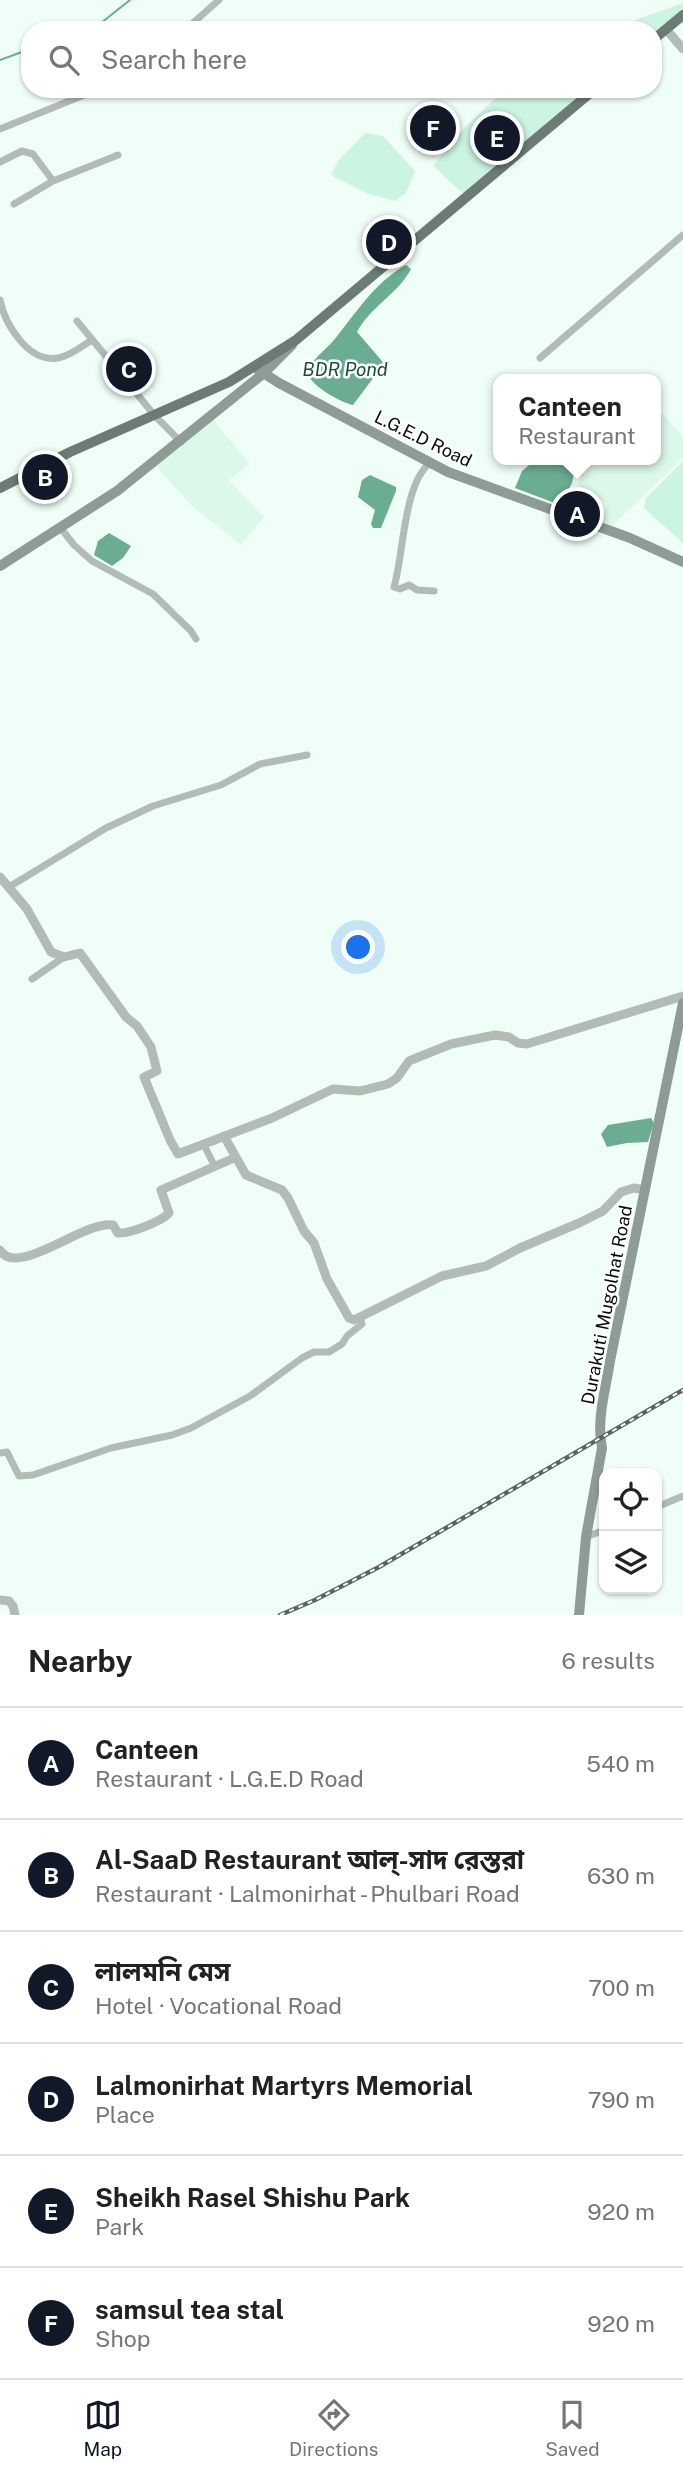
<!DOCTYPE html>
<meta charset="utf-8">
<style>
body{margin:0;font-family:"Public Sans","Noto Sans Bengali",sans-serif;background:#f2f2f2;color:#222}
.controls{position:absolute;right:21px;bottom:21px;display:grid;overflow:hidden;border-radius:14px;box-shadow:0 2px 5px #0004}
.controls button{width:63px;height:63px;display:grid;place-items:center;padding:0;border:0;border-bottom:2px solid #e0e0e0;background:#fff;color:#222;font:35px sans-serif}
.you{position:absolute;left:359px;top:948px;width:24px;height:24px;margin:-18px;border:5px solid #fff;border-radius:50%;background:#1a73e8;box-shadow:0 0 0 10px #1a73e833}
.badge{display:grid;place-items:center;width:46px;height:46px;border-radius:50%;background:#111827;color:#fff;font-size:23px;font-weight:700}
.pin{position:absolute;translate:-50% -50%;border:4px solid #fff;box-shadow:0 2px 7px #0006}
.popup{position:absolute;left:493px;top:374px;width:168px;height:91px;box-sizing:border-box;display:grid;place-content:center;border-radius:14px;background:#fff;filter:drop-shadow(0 2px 5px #0005);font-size:23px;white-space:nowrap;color:#767676}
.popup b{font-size:26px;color:#222}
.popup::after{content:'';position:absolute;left:50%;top:100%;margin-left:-14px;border:14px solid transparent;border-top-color:#fff}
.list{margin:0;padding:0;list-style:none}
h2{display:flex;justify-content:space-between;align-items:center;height:91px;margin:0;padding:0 28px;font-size:30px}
h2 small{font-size:23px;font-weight:400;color:#767676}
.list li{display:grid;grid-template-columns:46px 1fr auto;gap:21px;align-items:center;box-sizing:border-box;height:112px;padding:0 28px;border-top:2px solid #e0e0e0}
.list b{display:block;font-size:26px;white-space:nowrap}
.list p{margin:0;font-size:23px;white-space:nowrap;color:#767676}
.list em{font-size:23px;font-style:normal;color:#767676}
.icon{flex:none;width:38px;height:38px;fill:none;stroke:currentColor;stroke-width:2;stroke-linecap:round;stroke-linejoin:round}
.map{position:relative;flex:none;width:683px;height:1615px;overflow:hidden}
.search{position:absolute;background:#fff;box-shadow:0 2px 5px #0004;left:21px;right:21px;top:21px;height:77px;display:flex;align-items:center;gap:18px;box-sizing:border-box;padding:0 24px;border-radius:28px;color:#767676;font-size:26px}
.sheet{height:763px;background:#fff}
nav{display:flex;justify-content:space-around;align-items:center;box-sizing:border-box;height:98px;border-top:2px solid #e0e0e0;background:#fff;font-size:19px;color:#767676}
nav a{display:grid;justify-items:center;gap:4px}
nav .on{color:#111827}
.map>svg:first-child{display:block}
</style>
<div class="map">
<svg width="683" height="1615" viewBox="0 0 683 1615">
<rect width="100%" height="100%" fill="#effff8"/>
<path fill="#dcf8eb" d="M 656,406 L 683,437 L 683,458 L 612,526 L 601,522 L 607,503 L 578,485 L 586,463 L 588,460 L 656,460 Z
M 210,416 L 250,464 L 229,480 L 264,517 L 241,545 L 193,507 L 153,463 Z"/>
<path fill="#ccf4e2" d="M 683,3 L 683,15 L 653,40 L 653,30 L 607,30 Z
M 505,89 L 595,89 L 467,197 L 433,166 L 466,126 Z
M 365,133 L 383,136 L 415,171 L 406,193 L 395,201 L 366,193 L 331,175 L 338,161 Z
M 683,461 L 683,544 C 671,530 657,521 644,508 L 645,499 Z"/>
<path fill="#6aad92" d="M 406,265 L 411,269 C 398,294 370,307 357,332 L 382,361 L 383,365 L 353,405 C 342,403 311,386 309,375 C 308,361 326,350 334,340 C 356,313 375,282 406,265 Z
M 535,460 L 554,460 L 574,472 L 572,483 L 560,505 L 515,488 L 522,471 Z
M 370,475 L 396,487 L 396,491 L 381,528 L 373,528 L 371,524 L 375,510 L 358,497 L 362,480 Z
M 109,533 L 131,546 L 123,558 L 112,566 L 94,555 L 98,541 Z
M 651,1118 L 654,1123 L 648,1142 L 627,1143 L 607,1147 L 601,1134 L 608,1125 Z"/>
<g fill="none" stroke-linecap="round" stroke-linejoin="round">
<path stroke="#6aad92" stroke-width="2" d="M 82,30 L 101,23 L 130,0
M 0,60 L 30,49"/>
<path stroke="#b2bbb7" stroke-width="7" d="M 185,30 L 219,0
M 0,129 L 99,89
M 0,162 L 22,151 L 33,154 L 53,181 L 118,155
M 14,204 L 53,181
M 0,300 C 5,324 28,363 58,358 C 70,356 82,346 92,340
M 77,321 L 155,416 L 181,442
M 540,358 L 683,235
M 431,462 C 403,483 404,554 394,587 L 400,589 L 409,585 L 417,590 L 434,591
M 60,527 L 74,545 L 92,561 L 153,594 L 191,631 L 196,639
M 9,887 L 106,828 L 153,806 L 221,785 L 260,764 L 307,755
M 32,979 L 64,957
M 204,1145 L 215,1167
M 0,1453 L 7,1452 L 19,1476 L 33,1475 L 111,1448 L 172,1435 L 191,1428 L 250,1396 L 302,1358 L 314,1352 L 329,1352 L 342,1344 L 347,1336 L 362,1324 L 360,1317
M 657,1507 L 683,1496
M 586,1537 L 604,1530"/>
<path stroke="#b2bbb7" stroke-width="9" d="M 666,29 L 683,49
M 0,877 L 27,909 L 51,952 L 64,957 L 80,953 L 126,1017 L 137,1026 L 151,1047 L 157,1071 L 144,1077 L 170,1140 L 178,1154 L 272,1118 L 333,1089 L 360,1091 L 388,1084 L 397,1078 L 409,1061 L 451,1044 L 495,1035 L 509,1037 L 518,1043 L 527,1044 L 683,996
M 224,1136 L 246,1175 L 282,1190 L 288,1198 L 304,1231 L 314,1243 L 327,1279 L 344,1309 L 349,1318 L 354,1320 L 442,1276 L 486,1266 L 520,1248 L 579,1223 L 603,1211 L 621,1192 L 634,1188 L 645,1190
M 0,1250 C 17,1279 84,1220 113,1225 L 118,1233 C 130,1234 162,1221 169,1213 L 161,1190 L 234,1158
M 0,1600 L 9,1601 L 13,1606 L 15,1615"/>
<path stroke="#8f9c96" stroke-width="10" d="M 254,367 L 279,383 L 448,472 L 630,538 L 683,562
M 0,566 L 117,491 L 264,373 L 292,345
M 579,1615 L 586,1537 L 602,1448 C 596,1420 606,1388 610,1361 L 683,1003"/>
<path stroke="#6c7c75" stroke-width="10" d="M 653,40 L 683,15
M 0,488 L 70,452 L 229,382 L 296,340 L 595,89"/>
<defs>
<path id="rail" d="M 280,1615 L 315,1600 L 379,1567 L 683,1390"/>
</defs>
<use href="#rail" stroke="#5b6460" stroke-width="4.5"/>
<use href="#rail" stroke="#fff" stroke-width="2" stroke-dasharray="5" stroke-linecap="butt"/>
</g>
<g text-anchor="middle" stroke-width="5" stroke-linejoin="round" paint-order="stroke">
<g font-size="18" fill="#070d0a" stroke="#fff">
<text transform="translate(423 439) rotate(26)" y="6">L.G.E.D Road</text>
<text transform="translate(607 1305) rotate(-79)" y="6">Durakuti Mugolhat Road</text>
</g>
<g font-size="19" font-style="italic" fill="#184e3c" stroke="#fff">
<text x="345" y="376">BDR Pond</text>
</g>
</g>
</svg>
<div class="controls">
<button><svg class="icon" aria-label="locate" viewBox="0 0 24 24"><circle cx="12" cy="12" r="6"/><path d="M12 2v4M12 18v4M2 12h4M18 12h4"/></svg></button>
<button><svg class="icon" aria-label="layers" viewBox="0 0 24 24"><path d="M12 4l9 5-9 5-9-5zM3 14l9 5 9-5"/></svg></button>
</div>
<div class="you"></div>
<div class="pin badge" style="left:577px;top:514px">A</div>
<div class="popup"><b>Canteen</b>Restaurant</div>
<div class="pin badge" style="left:45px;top:477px">B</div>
<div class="pin badge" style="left:129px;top:369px">C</div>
<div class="pin badge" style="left:389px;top:242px">D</div>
<div class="pin badge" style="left:497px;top:138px">E</div>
<div class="pin badge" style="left:433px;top:128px">F</div>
<div class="search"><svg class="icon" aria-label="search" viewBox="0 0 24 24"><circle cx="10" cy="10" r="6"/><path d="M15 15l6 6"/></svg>Search here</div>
</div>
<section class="sheet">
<h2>Nearby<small>6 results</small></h2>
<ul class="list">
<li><span class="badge">A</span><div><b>Canteen</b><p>Restaurant · L.G.E.D Road</p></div><em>540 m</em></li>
<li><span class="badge">B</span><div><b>Al-SaaD Restaurant আল্-সাদ রেস্তরা</b><p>Restaurant · Lalmonirhat - Phulbari Road</p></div><em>630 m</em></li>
<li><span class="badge">C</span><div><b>লালমনি মেস</b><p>Hotel · Vocational Road</p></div><em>700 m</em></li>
<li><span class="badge">D</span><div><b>Lalmonirhat Martyrs Memorial</b><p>Place</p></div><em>790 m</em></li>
<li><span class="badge">E</span><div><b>Sheikh Rasel Shishu Park</b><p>Park</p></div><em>920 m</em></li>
<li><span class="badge">F</span><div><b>samsul tea stal</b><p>Shop</p></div><em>920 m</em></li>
</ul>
</section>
<nav>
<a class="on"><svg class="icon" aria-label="map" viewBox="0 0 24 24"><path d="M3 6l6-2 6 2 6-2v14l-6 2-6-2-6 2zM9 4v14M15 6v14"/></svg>Map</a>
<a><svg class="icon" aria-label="directions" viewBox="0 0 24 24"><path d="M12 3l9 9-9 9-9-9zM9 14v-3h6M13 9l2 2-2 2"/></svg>Directions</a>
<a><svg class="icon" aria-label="saved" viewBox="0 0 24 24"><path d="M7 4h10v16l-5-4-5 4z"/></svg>Saved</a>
</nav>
